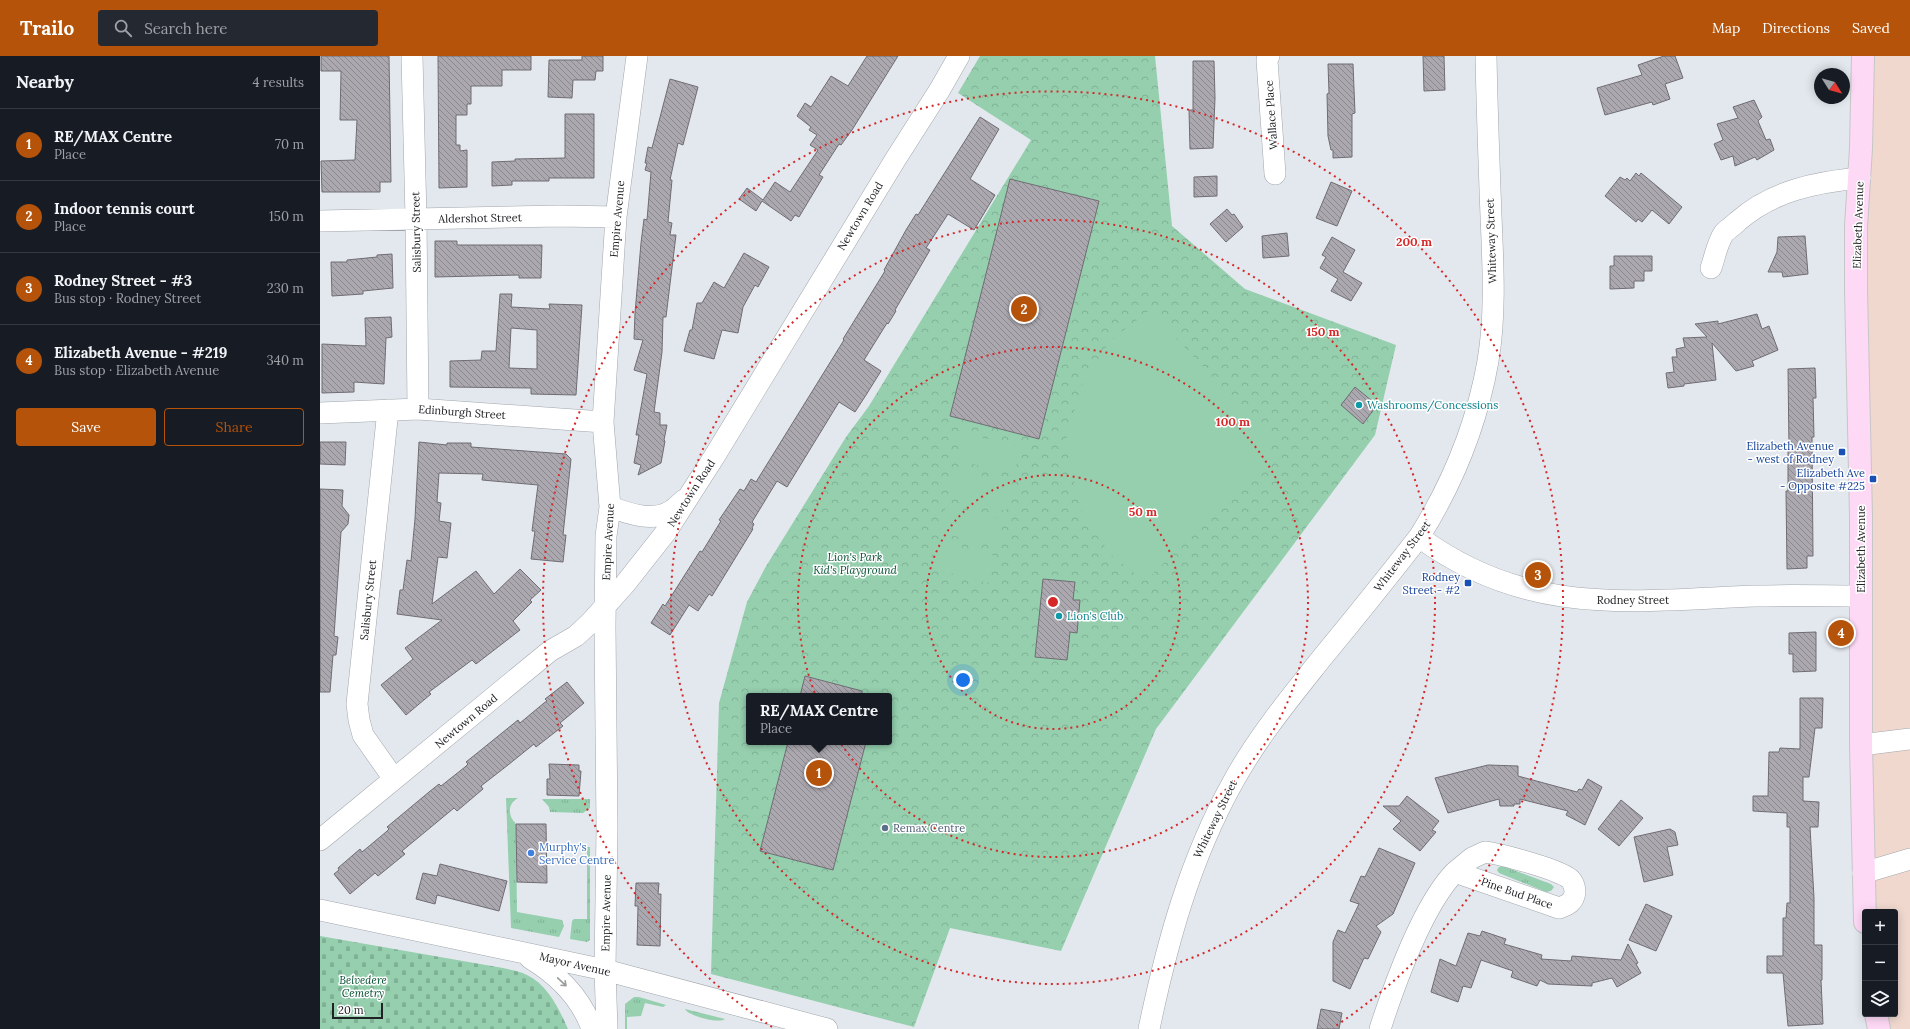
<!DOCTYPE html>
<meta charset="utf-8">
<style>
body{margin:0;font-family:Lora,serif;background:#242831;color:#f1f3f6}
.controls{position:absolute;right:12px;bottom:12px;display:grid;overflow:hidden;border-radius:4px;box-shadow:0 2px 10px #0003}
.controls button{width:36px;height:36px;display:grid;place-items:center;padding:0;border:0;border-bottom:1px solid #363941;background:#171b24;color:#f1f3f6;font:20px sans-serif}
.compass{position:absolute;left:1494px;top:12px;width:36px;height:36px;border-radius:50%;background:#171b24;box-shadow:0 2px 10px #0003;rotate:127deg}
.scale{position:absolute;left:12px;bottom:10px;width:51px;box-sizing:border-box;padding-left:4px;border:2px solid #202224;border-top:0;font-size:11px;line-height:14px;white-space:nowrap;color:#202224;-webkit-text-stroke:3px #fff;paint-order:stroke}
.you{position:absolute;left:643px;top:624px;width:14px;height:14px;margin:-10px;border:3px solid #fff;border-radius:50%;background:#1a73e8;box-shadow:0 0 0 6px #1a73e833}
.badge{display:grid;place-items:center;width:26px;height:26px;border-radius:50%;background:#b45309;color:#fff;font-size:13px;font-weight:700}
.pin{position:absolute;translate:-50% -50%;border:2px solid #fff;box-shadow:0 1px 4px #0006}
.popup{position:absolute;left:426px;top:637px;width:146px;height:52px;box-sizing:border-box;display:grid;place-content:center;border-radius:4px;background:#171b24;filter:drop-shadow(0 1px 3px #0005);font-size:13px;white-space:nowrap;color:#9ea1a6}
.popup b{font-size:15px;color:#f1f3f6}
.popup::after{content:'';position:absolute;left:50%;top:100%;margin-left:-8px;border:8px solid transparent;border-top-color:#171b24}
.list{margin:0;padding:0;list-style:none}
h2{display:flex;justify-content:space-between;align-items:center;height:52px;margin:0;padding:0 16px;font-size:17px}
h2 small{font-size:13px;font-weight:400;color:#9ea1a6}
.list li{display:grid;grid-template-columns:26px 1fr auto;gap:12px;align-items:center;box-sizing:border-box;height:72px;padding:0 16px;border-top:1px solid #363941}
.list b{display:block;font-size:15px;white-space:nowrap}
.list p{margin:0;font-size:13px;white-space:nowrap;color:#9ea1a6}
.list em{font-size:13px;font-style:normal;color:#9ea1a6}
.actions{display:flex;gap:8px;padding:12px 16px}
.actions a{flex:1;padding:9px 0;border:1px solid #b45309;border-radius:4px;text-align:center;font-size:14px;color:#b45309}
.actions .main{background:#b45309;color:#fff}
.icon{flex:none;width:22px;height:22px;fill:none;stroke:currentColor;stroke-width:2;stroke-linecap:round;stroke-linejoin:round}
.map{position:relative;flex:none;width:1590px;height:973px;overflow:hidden}
header{display:flex;align-items:center;gap:24px;box-sizing:border-box;height:56px;padding:0 20px;background:#b45309;color:#fff}
header strong{font-size:19px}
nav{display:flex;gap:22px;margin-inline-start:auto;font-size:14px}
.search{width:280px;height:36px;background:#242831;display:flex;align-items:center;gap:10px;box-sizing:border-box;padding:0 14px;border-radius:4px;color:#9ea1a6;font-size:15px}
main{display:flex}
aside{flex:1;background:#171b24}
.map>svg:first-child{display:block}
</style>
<header>
<strong>Trailo</strong>
<div class="search"><svg class="icon" aria-label="search" viewBox="0 0 24 24"><circle cx="10" cy="10" r="6"/><path d="M15 15l6 6"/></svg>Search here</div>
<nav><a>Map</a><a>Directions</a><a>Saved</a></nav>
</header>
<main>
<aside>
<h2>Nearby<small>4 results</small></h2>
<ul class="list">
<li><span class="badge">1</span><div><b>RE/MAX Centre</b><p>Place</p></div><em>70 m</em></li>
<li><span class="badge">2</span><div><b>Indoor tennis court</b><p>Place</p></div><em>150 m</em></li>
<li><span class="badge">3</span><div><b>Rodney Street - #3</b><p>Bus stop · Rodney Street</p></div><em>230 m</em></li>
<li><span class="badge">4</span><div><b>Elizabeth Avenue - #219</b><p>Bus stop · Elizabeth Avenue</p></div><em>340 m</em></li>
</ul>
<div class="actions"><a class="main">Save</a><a>Share</a></div>
</aside>
<div class="map">
<svg width="1590" height="973" viewBox="0 0 1590 973">
<defs>
<pattern id="grass-tufts" width="24" height="20" patternUnits="userSpaceOnUse"><rect width="24" height="20" fill="#95cfae"/><path d="M3 7l-1-3M5 7V3M7 7l1-3M15 17l-1-3M17 17v-4M19 17l1-3" fill="none" stroke="#80b196"/></pattern>
<pattern id="cemetery-stones" width="16" height="16" patternUnits="userSpaceOnUse"><rect width="16" height="16" fill="#95cfae"/><path d="M2 7V4a2 2 0 0 1 4 0v3zM10 15v-3a2 2 0 0 1 4 0v3z" fill="#80b196"/></pattern>
<pattern id="park-crowns" width="20" height="18" patternUnits="userSpaceOnUse"><rect width="20" height="18" fill="#95cfae"/><path d="M2 6a3 3 0 1 1 6 0M12 15a3 3 0 1 1 6 0" fill="none" stroke="#80b196"/></pattern>
<pattern id="building-back-hatch" width="6" height="6" patternUnits="userSpaceOnUse"><rect width="6" height="6" fill="#aba8af"/><path d="M-1 5l2 2M0 0l6 6M5-1l2 2" fill="none" stroke="#8b888e"/></pattern>
</defs>
<rect width="100%" height="100%" fill="#e3e8ee"/>
<path fill="#f0d8ce" d="M 1543,0 L 1590,0 L 1590,973 L 1559,973 L 1556,958 L 1575,958 L 1575,856 L 1545,856 Z"/>
<path fill="url(#grass-tufts)" d="M 186,742 L 198,742 C 187,748 188,760 196,768 L 197,856 L 242,864 L 244,870 L 239,881 L 191,872 Z
M 222,743 L 270,743 L 270,752 L 263,757 L 230,756 L 229,751 Z
M 267,791 L 270,791 L 270,884 L 267,886 L 250,883 L 252,865 L 254,863 L 267,863 Z
M 1183,810 L 1231,828 L 1234,831 L 1231,835 L 1226,836 L 1179,817 L 1177,814 L 1179,811 Z
M 314,941 L 319,941 L 346,949 L 343,951 L 325,947 L 321,960 L 307,961 L 307,973 L 305,973 L 305,948 Z
M 365,953 L 405,963 C 399,968 368,960 365,953 Z"/>
<path fill="url(#cemetery-stones)" d="M 0,880 L 183,912 C 191,914 200,915 207,919 C 228,929 239,953 248,973 L 0,973 Z"/>
<path fill="url(#park-crowns)" fill-rule="evenodd" d="M 660,0 L 835,0 L 852,170 L 925,233 L 1076,289 L 1055,379 L 836,673 L 741,895 L 630,872 L 594,971 L 391,918 L 399,647 L 427,546 L 445,512 L 526,381 L 549,350 L 711,84 L 638,37 ZM 429,640 L 569,640 L 569,686 L 429,686 Z"/>
<path fill="#95cfae" d="M 830,254 L 952,385 L 948,409 L 825,525 L 791,499 L 761,454 L 745,387 L 762,329 L 791,284 Z
M 643,377 L 701,391 L 694,418 L 636,404 Z
M 634,413 L 693,428 L 686,455 L 628,440 Z
M 626,449 L 684,464 L 677,491 L 619,476 Z
M 616,485 L 675,500 L 668,527 L 610,512 Z"/>
<path fill="url(#building-back-hatch)" stroke="#6f6d73" fill-rule="evenodd" d="M 1,0 L 69,0 L 71,126 L 60,126 L 60,136 L 2,136 L 1,105 L 35,104 L 37,64 L 20,64 L 21,15 L 1,15 Z
M 118,0 L 211,0 L 211,14 L 182,14 L 182,30 L 151,30 L 151,48 L 147,48 L 147,59 L 136,59 L 136,89 L 140,89 L 140,95 L 147,94 L 147,131 L 119,132 Z
M 262,0 L 283,0 L 283,15 L 276,15 L 275,24 L 253,24 L 252,42 L 228,41 L 229,4 L 262,4 Z
M 547,0 L 578,0 L 532,74 L 521,89 L 519,88 L 499,119 L 503,121 L 479,161 L 475,159 L 471,165 L 442,145 L 436,155 L 419,143 L 427,132 L 443,144 L 455,126 L 470,136 L 498,94 L 490,89 L 497,79 L 489,74 L 491,71 L 477,60 L 485,47 L 491,51 L 511,20 L 528,30 Z
M 1103,0 L 1124,0 L 1125,34 L 1104,35 Z
M 1344,0 L 1355,0 L 1363,22 L 1345,28 L 1350,43 L 1333,49 L 1332,46 L 1285,59 L 1277,32 L 1322,19 L 1318,9 Z
M 873,5 L 894,5 L 895,42 L 893,92 L 870,93 L 869,54 L 873,54 Z
M 1008,8 L 1033,8 L 1035,57 L 1032,58 L 1032,101 L 1013,102 L 1013,94 L 1011,94 L 1008,80 L 1007,38 L 1009,37 Z
M 350,23 L 378,31 L 363,89 L 358,87 L 350,124 L 352,124 L 348,166 L 352,167 L 350,179 L 356,179 L 346,261 L 343,261 L 342,296 L 334,356 L 340,357 L 340,369 L 347,369 L 344,384 L 345,385 L 341,407 L 318,419 L 321,409 L 314,407 L 319,379 L 316,379 L 327,318 L 314,314 L 323,284 L 314,283 L 315,257 L 321,187 L 324,163 L 327,164 L 331,116 L 325,114 L 327,107 L 325,107 L 328,91 L 332,92 Z
M 1434,44 L 1442,61 L 1438,65 L 1446,84 L 1450,83 L 1454,94 L 1437,104 L 1435,101 L 1415,110 L 1413,100 L 1401,104 L 1394,88 L 1403,84 L 1397,68 L 1418,62 L 1413,51 Z
M 245,58 L 274,58 L 274,122 L 229,122 L 229,125 L 192,125 L 192,129 L 172,130 L 172,106 L 195,105 L 195,103 L 245,102 Z
M 660,61 L 679,73 L 650,123 L 675,139 L 654,174 L 628,158 L 606,192 L 610,194 L 575,254 L 576,255 L 568,268 L 567,267 L 544,304 L 561,315 L 546,339 L 535,356 L 519,346 L 467,431 L 457,425 L 432,466 L 434,468 L 432,472 L 433,473 L 392,540 L 389,538 L 378,555 L 369,549 L 350,579 L 331,567 L 343,548 L 345,550 L 380,495 L 382,496 L 401,465 L 399,464 L 420,433 L 424,435 L 431,423 L 436,426 L 524,284 L 523,283 L 565,215 L 564,214 L 586,174 L 596,158 L 598,159 Z
M 1316,117 L 1319,120 L 1321,117 L 1362,151 L 1349,168 L 1332,154 L 1322,166 L 1318,163 L 1316,166 L 1285,140 L 1300,121 L 1305,124 L 1307,122 L 1310,125 Z
M 897,120 L 897,140 L 874,141 L 874,121 Z
M 690,123 L 779,145 L 719,383 L 630,360 Z
M 1011,126 L 1032,135 L 1017,170 L 996,162 Z
M 907,153 L 912,159 L 914,158 L 923,171 L 906,186 L 890,168 Z
M 967,177 L 969,200 L 943,202 L 942,180 Z
M 1485,180 L 1488,218 L 1463,221 L 1462,216 L 1448,216 L 1457,196 L 1458,181 Z
M 1012,181 L 1035,194 L 1023,216 L 1042,227 L 1031,245 L 1011,235 L 1018,223 L 1000,212 L 1006,201 L 1002,199 Z
M 115,185 L 137,185 L 137,189 L 222,189 L 221,222 L 199,222 L 199,219 L 115,221 Z
M 424,197 L 449,211 L 438,231 L 435,229 L 423,251 L 418,277 L 402,274 L 394,303 L 364,295 L 370,274 L 372,274 L 377,247 L 382,247 L 394,226 L 404,232 Z
M 72,198 L 73,232 L 43,235 L 43,238 L 12,240 L 11,206 L 27,206 L 27,204 L 57,201 L 57,199 Z
M 1294,200 L 1332,200 L 1332,215 L 1324,215 L 1324,225 L 1314,225 L 1314,232 L 1290,233 L 1290,210 L 1294,210 Z
M 180,238 L 192,238 L 191,251 L 230,253 L 229,248 L 262,249 L 256,339 L 211,338 L 211,332 L 130,331 L 130,305 L 161,304 L 162,295 L 176,295 ZM 191,272 L 217,274 L 217,313 L 189,312 Z
M 1437,258 L 1442,273 L 1449,270 L 1458,294 L 1432,305 L 1434,310 L 1416,315 L 1392,287 L 1396,324 L 1364,328 L 1364,330 L 1348,332 L 1346,317 L 1354,316 L 1352,301 L 1357,301 L 1356,293 L 1365,291 L 1363,282 L 1387,281 L 1375,268 L 1398,265 L 1398,268 Z
M 71,261 L 72,281 L 66,282 L 64,328 L 34,326 L 34,336 L 2,337 L 2,288 L 46,290 L 45,262 Z
M 1495,312 L 1496,342 L 1493,342 L 1494,381 L 1492,381 L 1493,500 L 1487,500 L 1487,512 L 1467,513 L 1466,435 L 1468,435 L 1468,392 L 1469,392 L 1468,313 Z
M 1035,331 L 1057,349 L 1043,368 L 1021,349 Z
M 0,386 L 26,386 L 25,409 L 0,408 Z
M 99,386 L 127,389 L 127,387 L 151,387 L 151,391 L 246,398 L 251,403 L 243,479 L 246,479 L 243,506 L 211,503 L 215,475 L 212,475 L 218,429 L 162,424 L 163,418 L 119,417 L 117,446 L 121,447 L 119,465 L 131,467 L 127,502 L 118,501 L 112,548 L 156,515 L 174,538 L 200,513 L 221,534 L 210,544 L 212,546 L 193,565 L 200,574 L 156,608 L 152,604 L 109,636 L 111,638 L 86,659 L 61,629 L 93,603 L 85,592 L 122,564 L 77,558 L 80,534 L 83,534 L 87,504 L 91,505 L 95,463 Z
M 0,433 L 23,434 L 22,450 L 29,459 L 28,468 L 21,476 L 14,580 L 18,581 L 16,599 L 13,599 L 10,636 L 0,636 Z
M 723,523 L 755,526 L 753,544 L 760,544 L 757,577 L 750,576 L 747,604 L 715,601 Z
M 1496,576 L 1496,615 L 1473,616 L 1473,598 L 1469,598 L 1469,577 Z
M 485,620 L 542,635 L 542,640 L 480,640 Z
M 247,626 L 264,647 L 240,667 L 243,670 L 216,691 L 214,688 L 188,709 L 161,730 L 163,733 L 137,755 L 134,752 L 82,795 L 85,798 L 58,820 L 55,817 L 30,838 L 14,818 L 19,814 L 18,812 L 40,793 L 42,796 L 66,776 L 69,773 L 67,771 L 109,736 L 119,728 L 121,730 L 145,711 L 148,708 L 146,706 L 156,698 L 198,664 L 200,667 L 224,647 L 227,645 L 225,643 Z
M 1480,642 L 1503,642 L 1502,672 L 1495,672 L 1489,721 L 1483,721 L 1483,745 L 1499,746 L 1498,771 L 1490,771 L 1494,842 L 1494,889 L 1502,889 L 1502,924 L 1501,924 L 1503,968 L 1468,970 L 1463,917 L 1447,917 L 1447,900 L 1463,900 L 1463,862 L 1466,862 L 1467,847 L 1470,847 L 1470,771 L 1467,771 L 1467,757 L 1433,755 L 1433,740 L 1448,740 L 1449,696 L 1459,696 L 1460,692 L 1480,693 Z
M 468,686 L 546,686 L 513,814 L 440,795 Z
M 229,708 L 259,709 L 259,715 L 261,715 L 259,740 L 227,739 L 227,723 L 230,723 Z
M 1168,709 L 1198,710 L 1198,720 L 1257,736 L 1259,733 L 1262,734 L 1268,723 L 1282,731 L 1265,769 L 1246,759 L 1248,755 L 1200,743 L 1200,748 L 1194,748 L 1194,750 L 1180,750 L 1179,743 L 1128,757 L 1115,722 Z
M 1087,740 L 1119,765 L 1112,774 L 1116,776 L 1100,795 L 1073,773 L 1081,765 L 1063,750 L 1079,750 Z
M 1301,744 L 1323,762 L 1299,790 L 1278,773 Z
M 196,768 L 226,768 L 227,827 L 197,826 Z
M 1350,773 L 1355,776 L 1358,789 L 1347,791 L 1353,819 L 1324,826 L 1314,781 Z
M 1059,792 L 1095,807 L 1073,858 L 1056,870 L 1061,876 L 1048,903 L 1044,902 L 1030,933 L 1013,925 L 1013,886 L 1018,874 L 1025,877 L 1039,848 L 1030,845 L 1041,820 L 1045,821 Z
M 120,808 L 187,825 L 179,855 L 117,839 L 115,848 L 96,843 L 103,817 L 117,820 Z
M 316,827 L 339,827 L 338,838 L 341,838 L 340,890 L 317,889 L 318,850 L 315,850 Z
M 1326,848 L 1352,860 L 1336,895 L 1309,884 Z
M 1162,875 L 1186,883 L 1184,888 L 1222,899 L 1221,903 L 1251,905 L 1252,900 L 1301,904 L 1308,888 L 1318,907 L 1316,908 L 1321,917 L 1297,931 L 1292,922 L 1272,927 L 1272,930 L 1228,928 L 1220,924 L 1217,930 L 1191,921 L 1193,915 L 1161,904 L 1151,932 L 1143,930 L 1138,946 L 1111,936 L 1120,903 L 1136,910 L 1148,877 L 1160,880 Z
M 1001,953 L 1022,957 L 1019,973 L 997,973 Z"/>
<g fill="none" stroke-linecap="round" stroke-linejoin="round">
<defs>
<path id="minor" d="M 92,0 L 96,162 L 98,353
M 949,0 L 947,4 L 955,118
M 0,165 L 239,160 L 296,161
M 1391,212 C 1395,201 1397,187 1404,177 C 1408,173 1414,169 1418,165 C 1452,135 1496,126 1540,122
M 68,354 L 37,648 L 39,664 L 43,679 L 74,723
M 0,357 L 98,353 L 283,366
M 290,451 C 308,457 331,466 349,456 C 355,453 359,448 364,444
M 1099,481 C 1208,561 1309,545 1435,540 C 1470,539 1506,540 1541,540
M 1541,689 L 1590,683
M 0,784 L 230,595 L 256,580 L 270,567 L 305,528 L 346,476 L 394,401 L 575,104 L 619,35 L 639,0
M 1165,796 C 1180,798 1243,814 1251,824 C 1254,828 1255,832 1255,836 C 1254,846 1248,849 1239,852 L 1135,816 L 1152,802 Z
M 1543,817 L 1590,803
M 0,854 L 285,914 L 507,973
M 210,902 C 238,919 261,941 272,973
M 287,973 L 285,914 L 287,772 L 285,571 L 286,480 L 290,451 L 283,366 L 296,161 L 317,0
M 829,973 C 847,887 870,803 913,726 C 937,682 970,642 1001,603 C 1034,563 1067,522 1099,481 C 1133,427 1157,367 1168,305 C 1176,257 1173,208 1171,160 C 1169,107 1167,53 1166,0
M 1060,973 C 1075,927 1102,850 1135,816"/>
<path id="major" d="M 1543,0 L 1541,92 L 1536,170 L 1536,233 L 1541,461 L 1541,689 L 1545,866
M 1556,958 L 1559,973"/>
</defs>
<use href="#minor" stroke="#a2a6ac" stroke-width="22"/>
<use href="#major" stroke="#c5c6c6" stroke-width="24"/>
<use href="#minor" stroke="#fff" stroke-width="21"/>
<use href="#major" stroke="#fed9f6" stroke-width="22"/>
</g>
<defs><path id="oneway-shaft" d="M-6 0H5M1.5-3L5.5 0L1.5 3" fill="none" stroke-width="1.6" stroke-linecap="round" stroke-linejoin="round"/></defs>
<use stroke="#9b9c9c" href="#oneway-shaft" transform="translate(242 926) rotate(43)"/>
<g fill="none" stroke="#d62828" stroke-width="2" stroke-dasharray="2 4">
<circle cx="733" cy="546" r="127"/>
<circle cx="733" cy="546" r="255"/>
<circle cx="733" cy="546" r="382"/>
<path d="M452 971A510 510 0 1 1 1014 971"/>
</g>
<g fill="#0f9aa8" stroke="#fff" stroke-width="1.5">
<circle cx="1039" cy="349" r="4"/>
<circle cx="739" cy="560" r="4"/>
</g>
<g fill="#1a4fb4" stroke="#fff" stroke-width="1.5">
<rect x="1518" y="392" width="8" height="8" rx="2"/>
<rect x="1549" y="419" width="8" height="8" rx="2"/>
<rect x="1144" y="523" width="8" height="8" rx="2"/>
</g>
<circle fill="#5c6f8a" stroke="#fff" stroke-width="1.5" cx="565" cy="772" r="4"/>
<circle fill="#3f7fe0" stroke="#fff" stroke-width="1.5" cx="211" cy="797" r="4"/>
<g text-anchor="middle" stroke-width="3" stroke-linejoin="round" paint-order="stroke">
<g font-size="11" fill="#202224" stroke="#fff">
<text transform="translate(951 59) rotate(-94)" y="4">Wallace Place</text>
<text transform="translate(540 160) rotate(-59)" y="4">Newtown Road</text>
<text transform="translate(160 162) rotate(-1)" y="4">Aldershot Street</text>
<text transform="translate(297 163) rotate(-85)" y="4">Empire Avenue</text>
<text transform="translate(1538 169) rotate(-88)" y="4">Elizabeth Avenue</text>
<text transform="translate(96 176) rotate(-91)" y="4">Salisbury Street</text>
<text transform="translate(1171 185) rotate(-92)" y="4">Whiteway Street</text>
<text transform="translate(142 356) rotate(4)" y="4">Edinburgh Street</text>
<text transform="translate(371 437) rotate(-57)" y="4">Newtown Road</text>
<text transform="translate(288 486) rotate(-87)" y="4">Empire Avenue</text>
<text transform="translate(1541 493) rotate(-90)" y="4">Elizabeth Avenue</text>
<text transform="translate(1082 500) rotate(-53)" y="4">Whiteway Street</text>
<text transform="translate(48 544) rotate(-84)" y="4">Salisbury Street</text>
<text x="1313" y="548">Rodney Street</text>
<text transform="translate(146 665) rotate(-40)" y="4">Newtown Road</text>
<text transform="translate(895 763) rotate(-64)" y="4">Whiteway Street</text>
<text transform="translate(1197 837) rotate(19)" y="4">Pine Bud Place</text>
<text transform="translate(286 857) rotate(-89)" y="4">Empire Avenue</text>
<text transform="translate(255 908) rotate(13)" y="4">Mayor Avenue</text>
</g>
<g font-size="11" fill="#0d838f" stroke="#fff" text-anchor="start">
<text x="1047" y="353">Washrooms/Concessions</text>
<text x="747" y="564">Lion's Club</text>
</g>
<g font-size="11" fill="#164399" stroke="#fff" text-anchor="end">
<text x="1514" y="394">Elizabeth Avenue<tspan x="1514" dy="13">- west of Rodney</tspan></text>
<text x="1545" y="421">Elizabeth Ave<tspan x="1545" dy="13">- Opposite #225</tspan></text>
<text x="1140" y="525">Rodney<tspan x="1140" dy="13">Street - #2</tspan></text>
</g>
<g font-size="11" font-style="italic" fill="#034e30" stroke="#fff">
<text x="535" y="505">Lion's Park<tspan x="535" dy="13">Kid's Playground</tspan></text>
<text x="43" y="928">Belvedere<tspan x="43" dy="13">Cemetry</tspan></text>
</g>
<g font-size="11" fill="#4e5e75" stroke="#fff" text-anchor="start">
<text x="573" y="776">Remax Centre</text>
</g>
<g font-size="11" fill="#366cbe" stroke="#fff" text-anchor="start">
<text x="219" y="795">Murphy's<tspan x="219" dy="13">Service Centre</tspan></text>
</g>
</g>
<circle cx="733" cy="546" r="6" fill="#d62828" stroke="#fff" stroke-width="2"/>
<g font-size="12" text-anchor="middle" font-weight="bold" fill="#d62828" stroke="#fff" stroke-width="3" stroke-linejoin="round" paint-order="stroke">
<text x="1094" y="190">200 m</text>
<text x="1003" y="280">150 m</text>
<text x="913" y="370">100 m</text>
<text x="823" y="460">50 m</text>
</g>
</svg>
<div class="controls">
<button>+</button>
<button>−</button>
<button><svg class="icon" aria-label="layers" viewBox="0 0 24 24"><path d="M12 4l9 5-9 5-9-5zM3 14l9 5 9-5"/></svg></button>
</div>
<svg class="compass" viewBox="-18 -18 36 36"><path d="M0-13l5 13h-10z" fill="#e53935"/><path d="M0 13l5-13h-10z" fill="#9ea1a6"/></svg>
<div class="scale">20 m</div>
<div class="you"></div>
<div class="pin badge" style="left:499px;top:717px">1</div>
<div class="popup"><b>RE/MAX Centre</b>Place</div>
<div class="pin badge" style="left:704px;top:253px">2</div>
<div class="pin badge" style="left:1218px;top:519px">3</div>
<div class="pin badge" style="left:1521px;top:577px">4</div>
</div>
</main>
